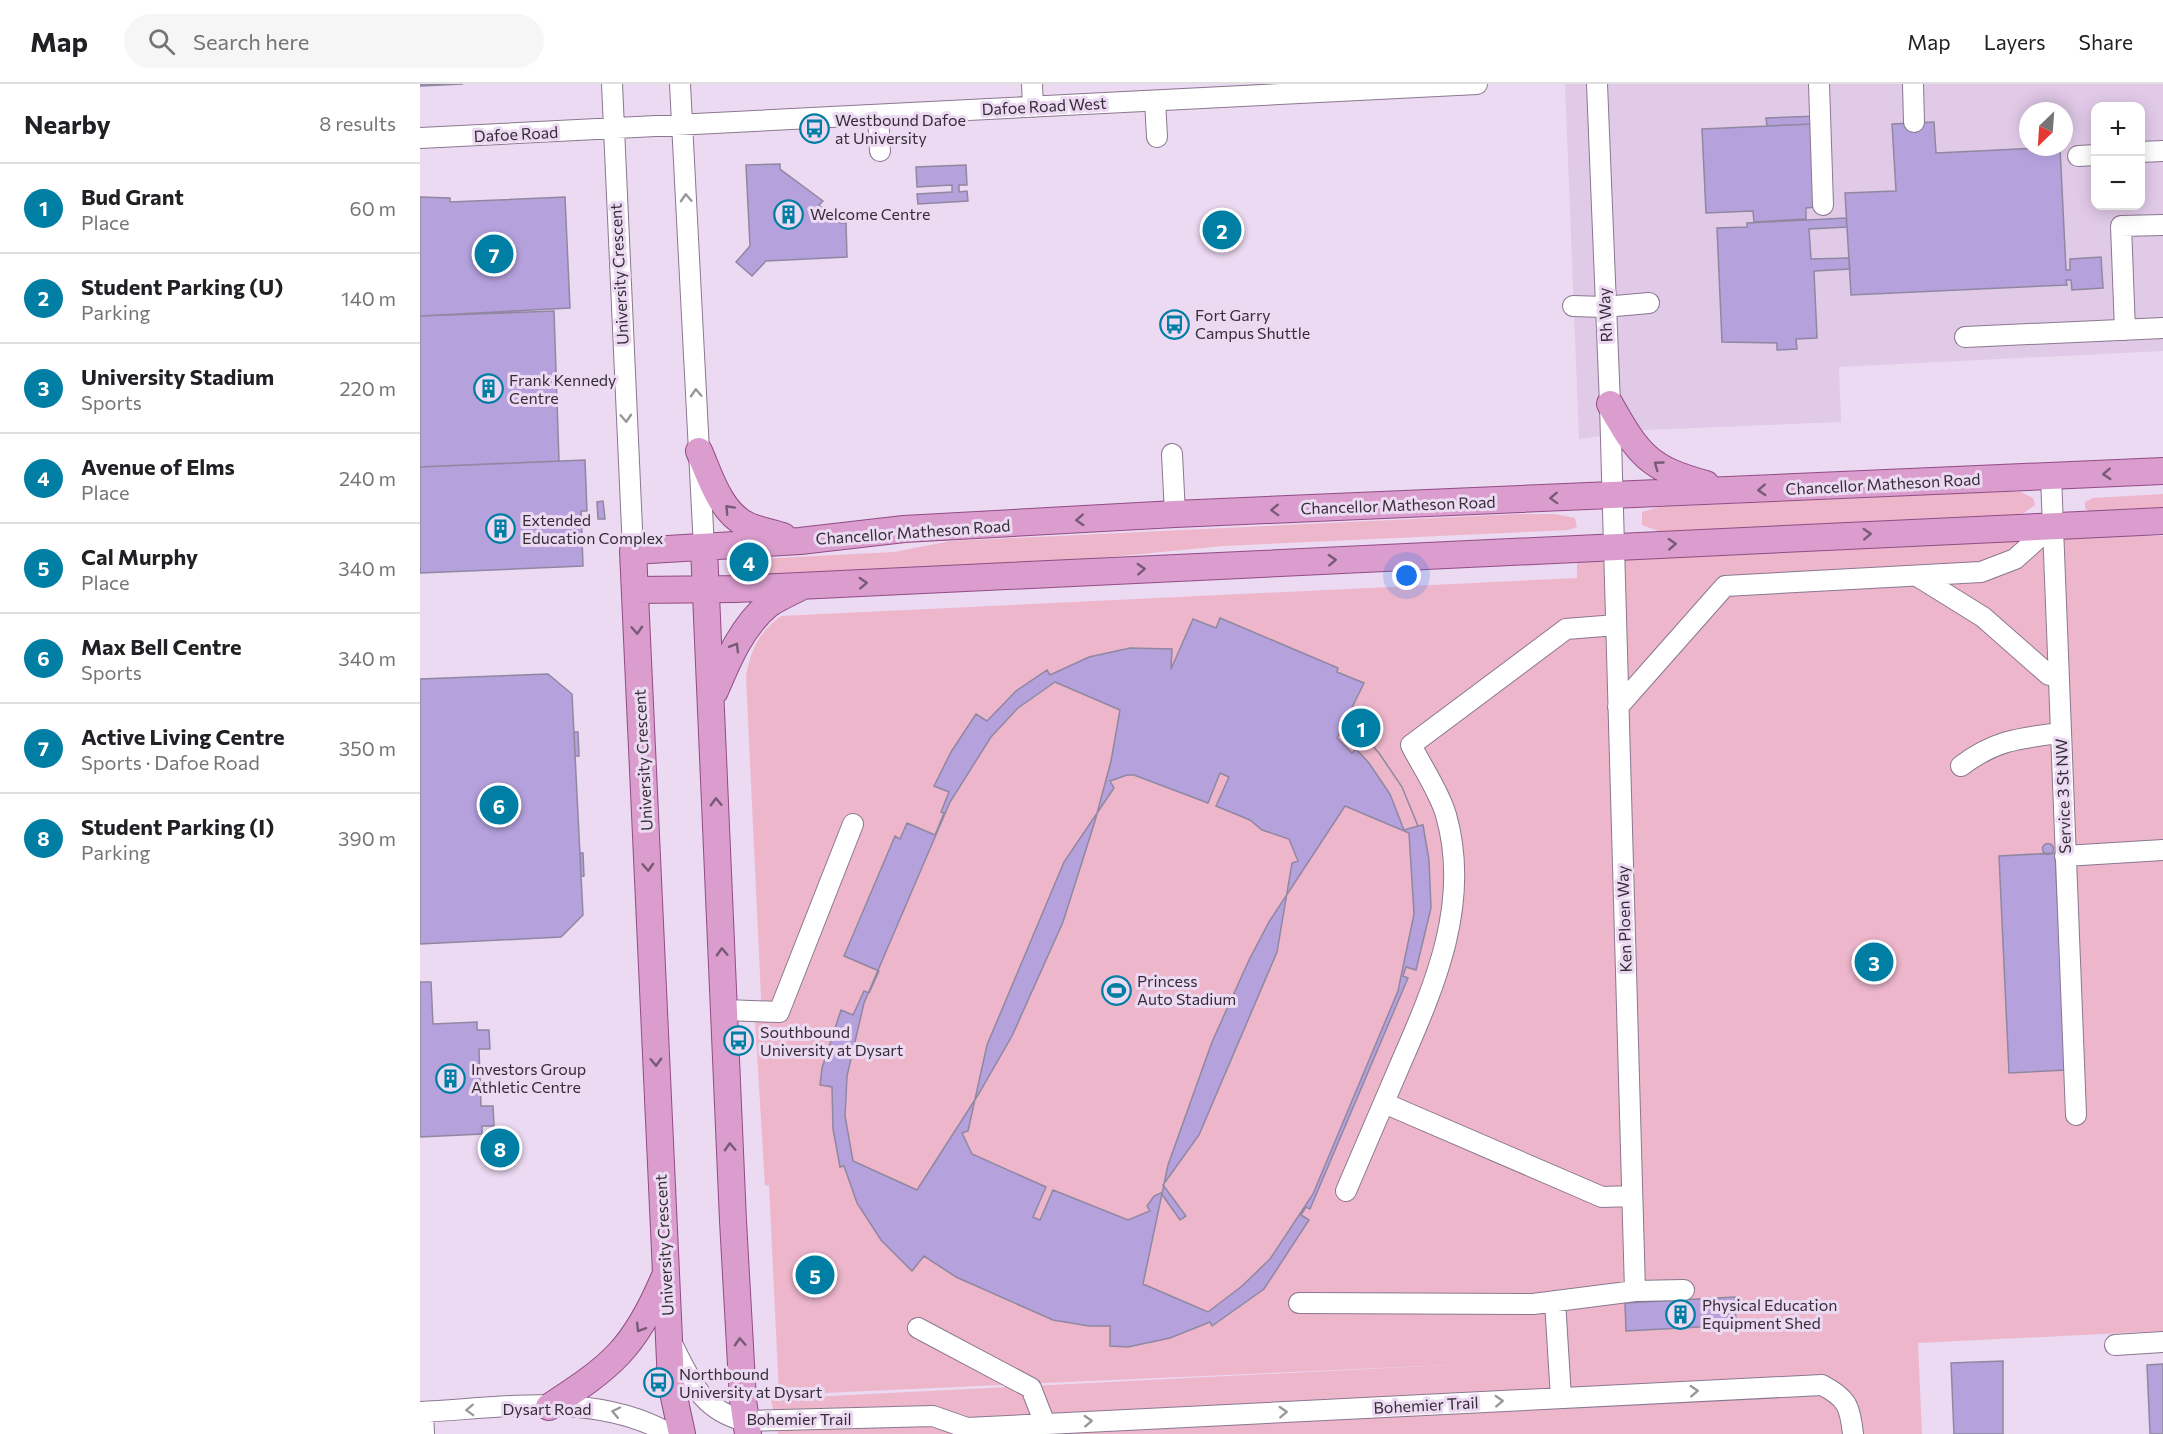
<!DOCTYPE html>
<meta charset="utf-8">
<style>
body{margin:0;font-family:Commissioner,sans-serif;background:#f6f6f6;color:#202124}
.controls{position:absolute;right:18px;top:18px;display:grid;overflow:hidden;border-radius:12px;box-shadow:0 3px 15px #0003}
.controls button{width:54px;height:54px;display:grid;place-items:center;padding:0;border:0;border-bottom:2px solid #e0e0e0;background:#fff;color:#202124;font:30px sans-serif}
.compass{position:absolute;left:1599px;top:18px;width:54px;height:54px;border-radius:50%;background:#fff;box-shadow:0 3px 15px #0003;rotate:205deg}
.you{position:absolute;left:987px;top:492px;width:21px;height:21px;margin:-15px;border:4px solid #fff;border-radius:50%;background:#1a73e8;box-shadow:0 0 0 9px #1a73e833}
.badge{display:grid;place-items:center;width:39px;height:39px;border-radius:50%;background:#007ea3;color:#fff;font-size:20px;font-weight:700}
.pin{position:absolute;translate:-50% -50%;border:3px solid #fff;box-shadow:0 2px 6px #0006}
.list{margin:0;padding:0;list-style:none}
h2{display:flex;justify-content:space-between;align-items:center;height:78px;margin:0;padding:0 24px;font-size:26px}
h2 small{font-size:20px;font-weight:400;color:#757577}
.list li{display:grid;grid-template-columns:39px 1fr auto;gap:18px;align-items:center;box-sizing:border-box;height:90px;padding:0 24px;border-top:2px solid #e0e0e0}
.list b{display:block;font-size:22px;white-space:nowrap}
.list p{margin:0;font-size:20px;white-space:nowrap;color:#757577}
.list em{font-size:20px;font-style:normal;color:#757577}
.icon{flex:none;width:33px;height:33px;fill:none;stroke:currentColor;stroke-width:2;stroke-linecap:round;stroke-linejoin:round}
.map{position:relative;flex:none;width:1743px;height:1350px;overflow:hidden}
header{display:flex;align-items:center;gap:36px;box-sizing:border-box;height:84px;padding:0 30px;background:#fff;border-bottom:2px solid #e0e0e0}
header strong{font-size:28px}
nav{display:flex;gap:33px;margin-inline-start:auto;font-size:21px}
.search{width:420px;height:54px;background:#f6f6f6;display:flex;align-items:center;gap:15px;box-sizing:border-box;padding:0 21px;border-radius:33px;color:#757577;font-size:22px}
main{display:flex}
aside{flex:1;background:#fff}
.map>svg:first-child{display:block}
</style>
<header>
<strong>Map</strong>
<div class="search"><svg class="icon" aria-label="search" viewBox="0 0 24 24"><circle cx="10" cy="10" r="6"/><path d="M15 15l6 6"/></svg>Search here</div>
<nav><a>Map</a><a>Layers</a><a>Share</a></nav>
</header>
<main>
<aside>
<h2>Nearby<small>8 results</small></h2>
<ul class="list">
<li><span class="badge">1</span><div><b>Bud Grant</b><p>Place</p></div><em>60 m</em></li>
<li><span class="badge">2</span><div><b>Student Parking (U)</b><p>Parking</p></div><em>140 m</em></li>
<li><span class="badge">3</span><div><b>University Stadium</b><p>Sports</p></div><em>220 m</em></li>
<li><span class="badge">4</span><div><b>Avenue of Elms</b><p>Place</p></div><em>240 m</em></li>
<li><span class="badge">5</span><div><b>Cal Murphy</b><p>Place</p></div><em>340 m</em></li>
<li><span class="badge">6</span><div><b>Max Bell Centre</b><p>Sports</p></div><em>340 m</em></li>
<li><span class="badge">7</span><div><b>Active Living Centre</b><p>Sports · Dafoe Road</p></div><em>350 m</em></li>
<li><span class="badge">8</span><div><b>Student Parking (I)</b><p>Parking</p></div><em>390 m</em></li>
</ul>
</aside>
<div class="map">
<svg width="1743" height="1350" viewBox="0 0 1743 1350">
<rect width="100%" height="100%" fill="#ecd9f2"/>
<path fill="#e1cae8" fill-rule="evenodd" d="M 1145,0 L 1743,0 L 1743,267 L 1419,283 L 1421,338 L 1227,346 L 1159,355 ZM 1676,22 L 1720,22 L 1720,122 L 1676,122 ZM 1608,27 L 1644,27 L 1644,63 L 1608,63 Z"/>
<path fill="#edb6cb" d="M 1585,407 L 1601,408 L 1613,414 L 1615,421 L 1601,431 L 1246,450 L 1222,441 L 1222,428 L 1239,423 Z
M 1743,410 L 1743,428 L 1680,431 L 1665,425 L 1665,418 L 1673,414 Z
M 1098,430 L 1135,430 L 1155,434 L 1157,443 L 1148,446 L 803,462 L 629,479 L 318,494 L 319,476 L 474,468 L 531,457 Z
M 1702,452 L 1743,452 L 1743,1247 L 1498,1259 L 1502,1350 L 358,1350 L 351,1315 L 1028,1281 L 359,1311 L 349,1101 L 345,1102 L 335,935 L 342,934 L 326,592 C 331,565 339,548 361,532 L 1157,494 L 1157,478 Z"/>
<path fill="#b5a1dc" stroke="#9087a1" stroke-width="1.5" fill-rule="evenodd" d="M 0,0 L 43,0 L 0,2 Z
M 1398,32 L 1392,40 L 1347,42 L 1346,34 Z
M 1514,38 L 1516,69 L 1640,63 L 1646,186 L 1650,186 L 1650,175 L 1681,173 L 1683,204 L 1652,206 L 1651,196 L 1646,196 L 1647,201 L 1431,211 L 1425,109 L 1476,107 L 1472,40 Z
M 1392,40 L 1396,123 L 1386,124 L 1386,135 L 1334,138 L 1333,127 L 1286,129 L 1282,45 Z
M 360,80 L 360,85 L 403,117 L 399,121 L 420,139 L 426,139 L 427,173 L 346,177 L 332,192 L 316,178 L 330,162 L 326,81 Z
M 546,81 L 547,101 L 539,101 L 539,108 L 547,107 L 548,117 L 498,120 L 497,110 L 532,108 L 532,101 L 497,103 L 496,83 Z
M 0,113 L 30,114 L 30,118 L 145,113 L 150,224 L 0,232 Z
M 1426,134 L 1427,143 L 1389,145 L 1391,175 L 1429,174 L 1430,185 L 1394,187 L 1397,254 L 1376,255 L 1377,265 L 1357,266 L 1357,259 L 1302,258 L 1297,144 L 1327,143 L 1327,139 Z
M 134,227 L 139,377 L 0,383 L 0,232 Z
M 165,376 L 167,427 L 161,427 L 163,482 L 0,489 L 0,383 Z
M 183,417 L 185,435 L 178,435 L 177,418 Z
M 800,534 L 918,584 L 917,588 L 944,599 L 917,654 L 932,669 L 946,655 L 959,669 L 982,703 L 998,742 L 1003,741 L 1009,776 L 1011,824 L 996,886 L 986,883 L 983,892 L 988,894 L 890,1125 L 886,1123 L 881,1131 L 889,1136 L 844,1205 L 792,1242 L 790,1238 L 750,1254 L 708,1263 L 690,1262 L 690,1242 L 669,1242 L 633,1236 L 536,1193 L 504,1172 L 492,1187 L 461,1156 L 437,1119 L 424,1082 L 420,1083 L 413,1045 L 412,1003 L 400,1001 L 402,984 L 421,926 L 433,931 L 444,907 L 449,909 L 459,887 L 424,872 L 475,752 L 480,755 L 487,739 L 515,751 L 524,729 L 521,728 L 529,708 L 514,702 L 531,668 L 556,630 L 567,637 L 596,607 L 627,586 L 630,591 L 669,573 L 710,564 L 752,565 L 751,585 L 773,535 L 796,544 ZM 800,689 L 809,693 L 796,722 L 830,736 L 842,746 L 869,755 L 878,777 L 872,779 L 857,868 L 779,1051 L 743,1101 L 766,1132 L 760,1136 L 741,1109 L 734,1112 L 727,1122 L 730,1127 L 708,1136 L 633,1106 L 620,1136 L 613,1133 L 626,1103 L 552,1070 L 542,1049 L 548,1047 L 567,961 L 644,778 L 694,704 L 690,697 L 707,691 L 714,691 L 788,719 Z
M 128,590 L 152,610 L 163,831 L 141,853 L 0,860 L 0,595 Z
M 635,598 L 700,626 L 691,677 L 675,737 L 643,838 L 592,952 L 558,1011 L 497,1106 L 433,1077 L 425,1032 L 427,992 L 444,919 L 530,718 L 571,653 L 598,624 Z
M 154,648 L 158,648 L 159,672 L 155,672 Z
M 946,655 L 959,669 L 982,703 L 998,742 L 984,746 L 970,710 L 949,679 L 936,665 Z
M 925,722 L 989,749 L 994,830 L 978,907 L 893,1110 L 850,1175 L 822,1202 L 788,1228 L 723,1200 L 748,1081 L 792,958 L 829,876 L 849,838 Z
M1622.5 765a5.5 5.5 0 1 1 11 0a5.5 5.5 0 1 1-11 0Z
M 160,769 L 163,769 L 164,792 L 161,793 Z
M 1635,769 L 1646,986 L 1589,989 L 1579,772 Z
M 0,898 L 11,898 L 13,940 L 57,938 L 57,946 L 69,946 L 70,965 L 59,965 L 61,1022 L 73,1022 L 74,1042 L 62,1042 L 62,1050 L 0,1053 Z
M 1315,1213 L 1316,1241 L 1206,1247 L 1205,1219 Z
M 1583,1277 L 1583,1350 L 1534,1350 L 1531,1279 Z
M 1743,1280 L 1743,1350 L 1730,1350 L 1727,1281 Z"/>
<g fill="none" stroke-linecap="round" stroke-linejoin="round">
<defs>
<path id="minor" d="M 192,0 L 213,467
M 260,0 L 284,464
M 612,0 L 613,23
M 1177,0 L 1190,320 L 1215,1207
M 1399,0 L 1403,121
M 1493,0 L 1494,38
M 735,17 L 737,53
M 458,31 L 460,67
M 0,54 L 1057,0
M 1720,68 L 1743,67
M 1658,72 L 1676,71
M 1153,222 L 1184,223 L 1229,219
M 1705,246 L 1701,142 L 1743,141
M 1545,253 L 1743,244
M 752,370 L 755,430
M 1631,392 L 1656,1031
M 1497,492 L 1563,533 L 1629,591 L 1638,591
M 1198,623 L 1305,502 L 1561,488 L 1595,475 L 1633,441
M 1541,682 C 1575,656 1600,654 1640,649
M 1645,772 L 1743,766
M 305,926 L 359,928 L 433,740
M 964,1019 L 1182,1113 L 1212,1112
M 926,1107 C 944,1065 962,1023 980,981 C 1015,901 1051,819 1026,731 C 1019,707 1002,683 991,661 L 1146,545 L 1196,541
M 1135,1217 L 1141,1314
M 879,1219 L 1113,1220 L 1215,1207 L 1264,1206
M 498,1244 L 611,1304 L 625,1340
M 251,1258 C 270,1294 280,1326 325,1337 L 513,1332 L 547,1344 L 1402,1301 C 1427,1314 1430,1322 1433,1350
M 1695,1261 L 1743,1258
M 0,1328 C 82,1324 175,1307 250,1350
M 3,1328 L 4,1350"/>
<path id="major" d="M 1190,320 C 1218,370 1229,385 1286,400
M 279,367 C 290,392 300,428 327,441 C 337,446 351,448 363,452
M 284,464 L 313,1137 L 323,1316 L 328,1350
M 216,506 L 315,505 L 1743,437
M 295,607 C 308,576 322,542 349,520 C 358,514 369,509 379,504
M 129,1323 C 192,1282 214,1265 244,1194
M 262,1350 L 251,1299 L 213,467 L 380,457 L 484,445 L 755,430 L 1743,387"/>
</defs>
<use href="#minor" stroke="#8a788f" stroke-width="22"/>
<use href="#major" stroke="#914c84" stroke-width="28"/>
<use href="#minor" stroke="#fff" stroke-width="20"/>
<use href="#major" stroke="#da9dce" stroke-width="26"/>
</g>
<defs><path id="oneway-chevron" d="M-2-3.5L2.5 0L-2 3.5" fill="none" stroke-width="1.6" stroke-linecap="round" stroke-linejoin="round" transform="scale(1.5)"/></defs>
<g stroke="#9a969c">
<use href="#oneway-chevron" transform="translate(266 114) rotate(-93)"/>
<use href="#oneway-chevron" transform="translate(276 309) rotate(-93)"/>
<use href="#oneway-chevron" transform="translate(206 334) rotate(87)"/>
<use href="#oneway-chevron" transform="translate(1274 1307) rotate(-3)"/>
<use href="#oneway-chevron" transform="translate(1079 1317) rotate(-3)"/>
<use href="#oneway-chevron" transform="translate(50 1326) rotate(178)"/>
<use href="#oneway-chevron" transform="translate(196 1328) rotate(-168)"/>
<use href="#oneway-chevron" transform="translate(863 1328) rotate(-3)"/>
<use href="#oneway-chevron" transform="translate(668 1337) rotate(-3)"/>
</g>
<g stroke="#775a74">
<use href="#oneway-chevron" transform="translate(1238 381) rotate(-144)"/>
<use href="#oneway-chevron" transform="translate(1687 390) rotate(177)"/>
<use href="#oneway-chevron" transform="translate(1342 406) rotate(177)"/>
<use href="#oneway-chevron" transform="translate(1134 414) rotate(178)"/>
<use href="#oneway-chevron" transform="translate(309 425) rotate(-133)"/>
<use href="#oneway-chevron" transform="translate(855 426) rotate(178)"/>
<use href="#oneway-chevron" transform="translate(660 436) rotate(177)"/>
<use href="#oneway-chevron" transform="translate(1447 450) rotate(-3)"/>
<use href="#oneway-chevron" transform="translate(1252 460) rotate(-3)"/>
<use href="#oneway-chevron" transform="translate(912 476) rotate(-3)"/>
<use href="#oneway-chevron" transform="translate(721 485) rotate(-3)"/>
<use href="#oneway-chevron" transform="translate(443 499) rotate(-3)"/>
<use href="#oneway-chevron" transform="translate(217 546) rotate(87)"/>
<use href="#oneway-chevron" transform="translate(315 563) rotate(-59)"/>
<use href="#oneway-chevron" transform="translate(296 718) rotate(-92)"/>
<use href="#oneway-chevron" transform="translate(228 783) rotate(87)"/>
<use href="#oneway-chevron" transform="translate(302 868) rotate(-92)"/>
<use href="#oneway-chevron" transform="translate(236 978) rotate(88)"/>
<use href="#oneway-chevron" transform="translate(310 1063) rotate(-92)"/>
<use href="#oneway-chevron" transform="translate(220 1244) rotate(122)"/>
<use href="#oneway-chevron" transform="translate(320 1258) rotate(-93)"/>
</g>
<defs>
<symbol id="bus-ring" viewBox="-11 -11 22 22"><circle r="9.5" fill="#ecd9f2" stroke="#007ea3" stroke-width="1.5"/><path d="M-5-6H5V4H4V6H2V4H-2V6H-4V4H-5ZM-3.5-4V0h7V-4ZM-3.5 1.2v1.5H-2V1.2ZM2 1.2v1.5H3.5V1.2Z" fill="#007ea3"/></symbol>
<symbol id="building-ring" viewBox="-11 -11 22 22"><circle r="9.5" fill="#ecd9f2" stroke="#007ea3" stroke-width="1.5"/><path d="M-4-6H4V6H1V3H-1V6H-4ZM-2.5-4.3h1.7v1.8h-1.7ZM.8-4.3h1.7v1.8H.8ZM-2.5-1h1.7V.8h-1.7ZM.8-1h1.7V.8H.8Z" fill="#007ea3"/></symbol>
<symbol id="stadium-ring" viewBox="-11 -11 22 22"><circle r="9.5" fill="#ecd9f2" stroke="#007ea3" stroke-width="1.5"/><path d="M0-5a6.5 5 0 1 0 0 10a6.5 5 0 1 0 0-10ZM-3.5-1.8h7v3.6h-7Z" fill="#007ea3"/></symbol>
</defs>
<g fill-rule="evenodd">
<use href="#bus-ring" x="378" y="28" width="33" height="33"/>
<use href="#building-ring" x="352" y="114" width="33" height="33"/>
<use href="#bus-ring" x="738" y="224" width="33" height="33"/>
<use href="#building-ring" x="52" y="288" width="33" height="33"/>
<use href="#building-ring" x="64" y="428" width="33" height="33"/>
<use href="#stadium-ring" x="680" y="890" width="33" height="33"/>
<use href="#bus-ring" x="302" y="940" width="33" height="33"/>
<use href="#building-ring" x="14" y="978" width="33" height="33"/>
<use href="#building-ring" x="1244" y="1214" width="33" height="33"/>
<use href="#bus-ring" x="222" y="1282" width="33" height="33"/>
</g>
<g text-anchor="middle" stroke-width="6" stroke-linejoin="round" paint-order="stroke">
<g font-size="16" fill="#352e38" stroke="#ecd9f2">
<text transform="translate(624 22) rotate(-3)" y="6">Dafoe Road West</text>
<text transform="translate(96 50) rotate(-3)" y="6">Dafoe Road</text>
<text transform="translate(199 190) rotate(-93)" y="6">University Crescent</text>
<text transform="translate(1185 231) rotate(-93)" y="6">Rh Way</text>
<text transform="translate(1463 400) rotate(-3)" y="6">Chancellor Matheson Road</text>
<text transform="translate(978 421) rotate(-2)" y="6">Chancellor Matheson Road</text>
<text transform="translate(493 448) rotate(-4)" y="6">Chancellor Matheson Road</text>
<text transform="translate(223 676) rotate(-93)" y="6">University Crescent</text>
<text transform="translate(1643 712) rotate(-92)" y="6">Service 3 St NW</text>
<text transform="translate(1204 835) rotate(-92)" y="6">Ken Ploen Way</text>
<text transform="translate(244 1161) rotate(-93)" y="6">University Crescent</text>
<text transform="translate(1006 1321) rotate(-3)" y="6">Bohemier Trail</text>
<text x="127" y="1331">Dysart Road</text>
<text x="379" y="1341">Bohemier Trail</text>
</g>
<g font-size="16" fill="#352e38" stroke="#ecd9f2" text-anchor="start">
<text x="415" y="42">Westbound Dafoe<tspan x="415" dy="18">at University</tspan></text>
<text x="390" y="136">Welcome Centre</text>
<text x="775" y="237">Fort Garry<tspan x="775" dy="18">Campus Shuttle</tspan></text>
<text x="89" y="302">Frank Kennedy<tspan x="89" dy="18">Centre</tspan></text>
<text x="102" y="442">Extended<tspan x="102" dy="18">Education Complex</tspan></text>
<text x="717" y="903">Princess<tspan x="717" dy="18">Auto Stadium</tspan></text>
<text x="340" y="954">Southbound<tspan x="340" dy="18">University at Dysart</tspan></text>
<text x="51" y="991">Investors Group<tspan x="51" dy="18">Athletic Centre</tspan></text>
<text x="1282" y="1227">Physical Education<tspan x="1282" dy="18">Equipment Shed</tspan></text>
<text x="259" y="1296">Northbound<tspan x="259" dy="18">University at Dysart</tspan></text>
</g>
</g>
</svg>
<div class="controls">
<button>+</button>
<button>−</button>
</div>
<svg class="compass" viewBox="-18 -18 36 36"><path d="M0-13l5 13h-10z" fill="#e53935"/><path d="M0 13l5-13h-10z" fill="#757577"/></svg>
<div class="you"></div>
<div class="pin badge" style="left:941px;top:644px">1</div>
<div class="pin badge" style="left:802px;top:146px">2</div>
<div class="pin badge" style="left:1454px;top:878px">3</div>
<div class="pin badge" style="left:329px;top:478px">4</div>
<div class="pin badge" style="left:395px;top:1191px">5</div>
<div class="pin badge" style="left:79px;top:721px">6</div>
<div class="pin badge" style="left:74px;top:170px">7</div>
<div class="pin badge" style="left:80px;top:1064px">8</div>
</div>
</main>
